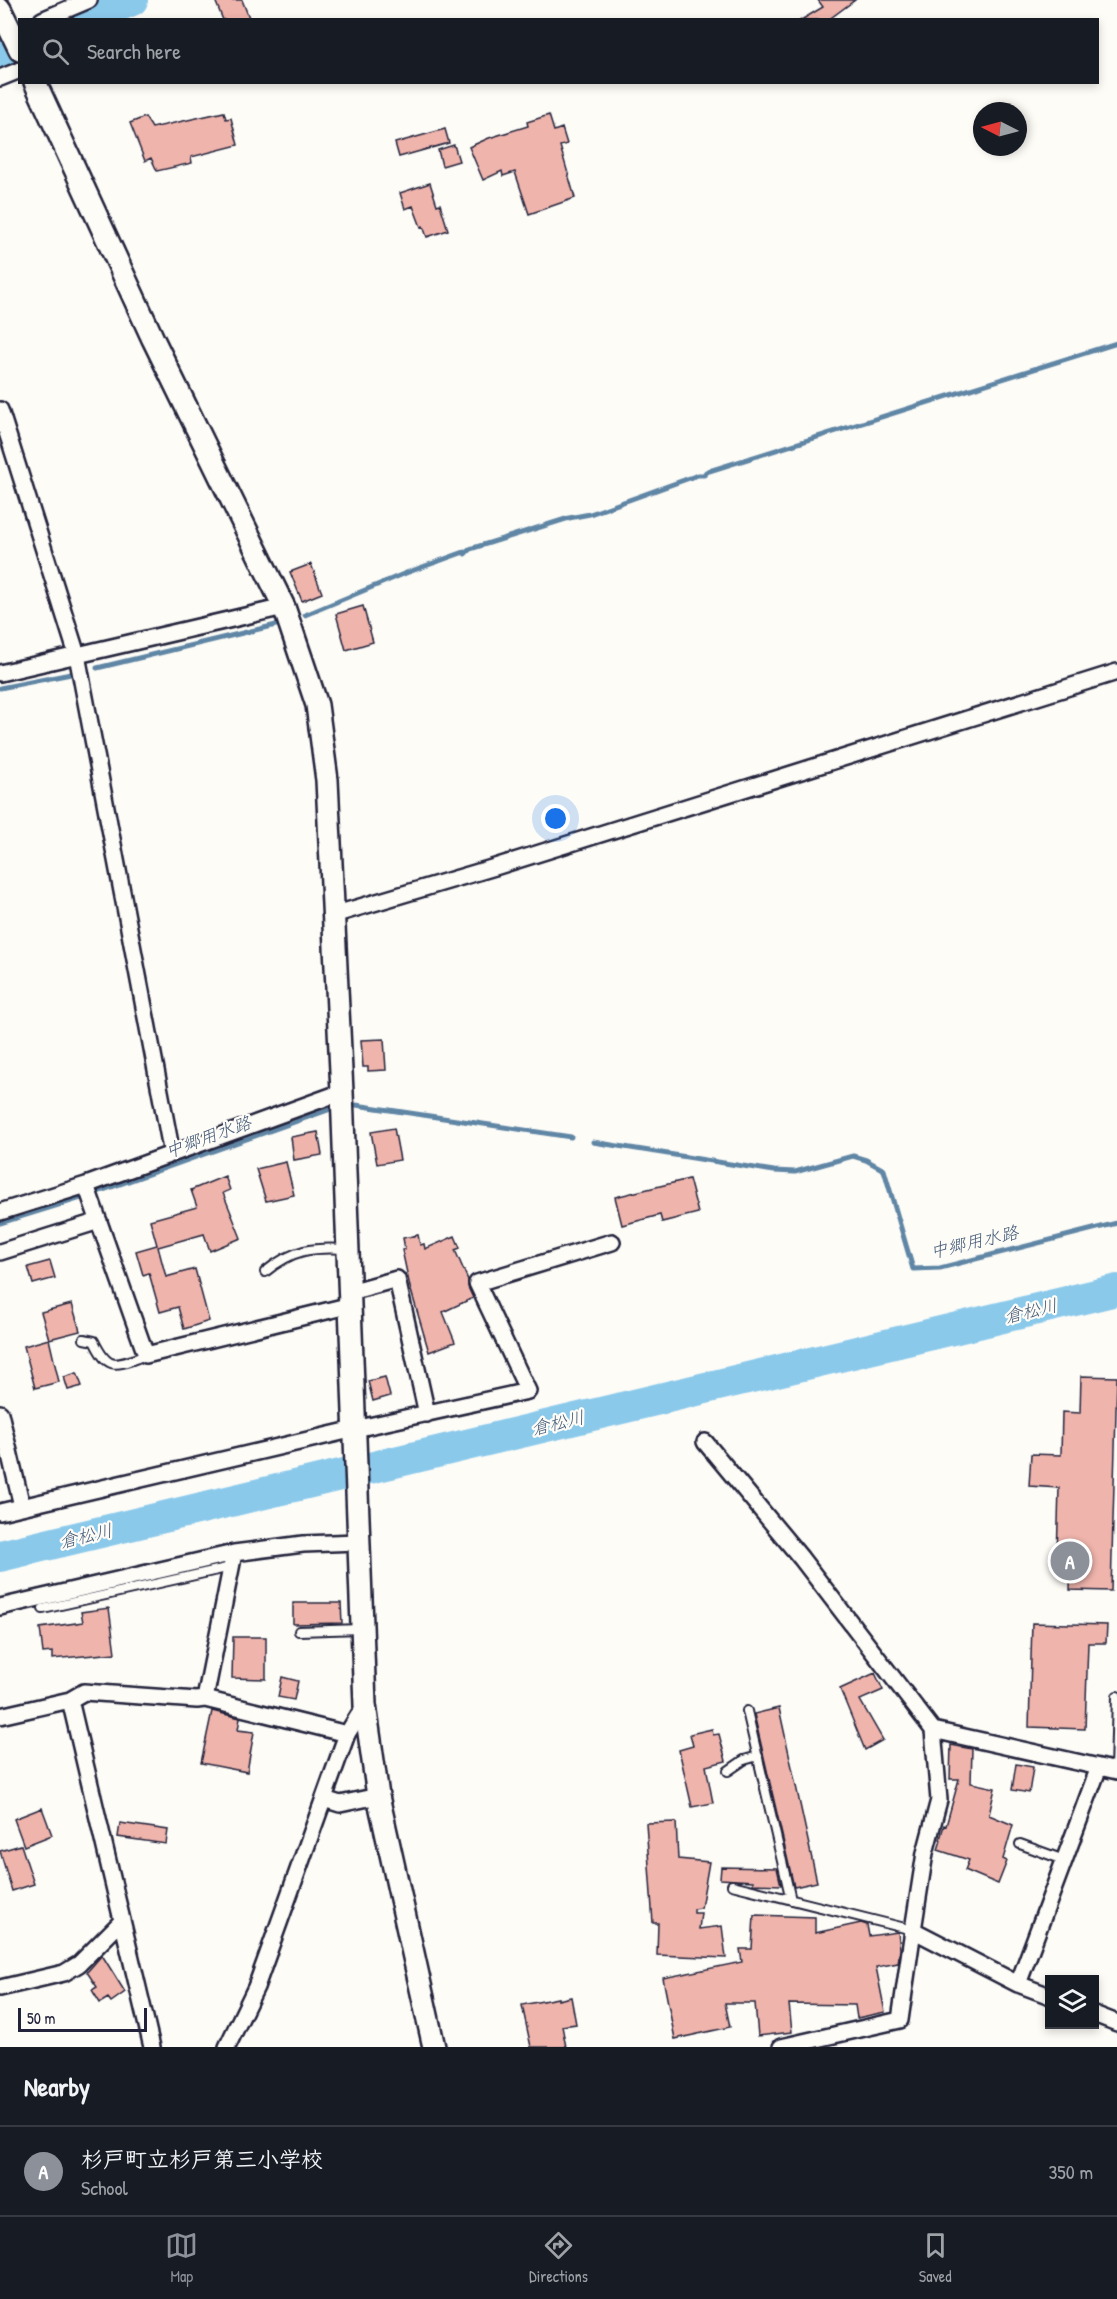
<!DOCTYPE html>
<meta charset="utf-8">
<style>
body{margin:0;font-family:"Patrick Hand","Klee One",sans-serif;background:#242831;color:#f1f3f6}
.controls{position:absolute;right:18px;bottom:18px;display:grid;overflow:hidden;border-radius:0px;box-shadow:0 3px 9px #0003}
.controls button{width:54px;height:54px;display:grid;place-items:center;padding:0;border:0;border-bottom:2px solid #363941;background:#171b24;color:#f1f3f6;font:30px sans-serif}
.compass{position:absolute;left:973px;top:102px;width:54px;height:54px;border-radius:50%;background:#171b24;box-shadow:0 3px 9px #0003;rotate:276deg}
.scale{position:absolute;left:18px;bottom:15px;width:129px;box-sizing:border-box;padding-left:6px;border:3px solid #22223b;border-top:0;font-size:16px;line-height:21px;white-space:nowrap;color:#22223b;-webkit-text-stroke:4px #fdfcf7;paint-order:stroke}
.you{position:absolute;left:556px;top:819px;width:21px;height:21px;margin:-15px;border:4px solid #fff;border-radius:50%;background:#1a73e8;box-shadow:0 0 0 9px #1a73e833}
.badge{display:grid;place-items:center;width:39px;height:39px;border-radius:50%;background:#8c9099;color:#fff;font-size:20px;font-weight:700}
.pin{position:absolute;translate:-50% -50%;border:3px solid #fff;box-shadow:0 2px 6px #0006}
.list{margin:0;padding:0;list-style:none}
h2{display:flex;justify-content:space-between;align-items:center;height:78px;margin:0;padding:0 24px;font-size:26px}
h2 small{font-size:20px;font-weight:400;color:#9ea1a6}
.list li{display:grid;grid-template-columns:39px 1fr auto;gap:18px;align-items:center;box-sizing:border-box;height:90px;padding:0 24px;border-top:2px solid #363941}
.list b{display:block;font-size:22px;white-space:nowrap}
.list p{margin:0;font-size:20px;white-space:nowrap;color:#9ea1a6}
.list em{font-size:20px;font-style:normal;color:#9ea1a6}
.icon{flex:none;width:33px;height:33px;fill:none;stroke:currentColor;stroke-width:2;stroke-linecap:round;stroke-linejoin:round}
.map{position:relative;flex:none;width:1117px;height:2047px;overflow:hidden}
.search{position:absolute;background:#171b24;box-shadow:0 3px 9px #0003;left:18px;right:18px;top:18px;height:66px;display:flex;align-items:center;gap:15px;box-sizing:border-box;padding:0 21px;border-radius:0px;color:#9ea1a6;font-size:22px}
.sheet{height:168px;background:#171b24}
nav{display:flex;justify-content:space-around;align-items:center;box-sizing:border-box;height:84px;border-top:2px solid #363941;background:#171b24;font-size:16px;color:#9ea1a6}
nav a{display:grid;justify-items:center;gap:3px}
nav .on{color:#8c9099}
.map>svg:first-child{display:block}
</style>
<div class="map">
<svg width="1117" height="2047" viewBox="0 0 1117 2047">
<rect width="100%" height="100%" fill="#fdfcf7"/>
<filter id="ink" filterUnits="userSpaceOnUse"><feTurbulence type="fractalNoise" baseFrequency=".0167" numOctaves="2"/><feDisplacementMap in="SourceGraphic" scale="12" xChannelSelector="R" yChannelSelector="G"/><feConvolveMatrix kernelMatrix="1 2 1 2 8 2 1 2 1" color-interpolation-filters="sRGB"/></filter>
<g filter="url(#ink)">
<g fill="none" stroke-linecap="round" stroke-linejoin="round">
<path stroke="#6186a5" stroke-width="5" d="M 305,615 L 406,573 L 464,552 L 465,554 L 470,549 L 569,518 L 590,514 L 698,475 L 704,475 L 706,472 L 1117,343
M 97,668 L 276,625
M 0,688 L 76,673
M 356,1105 L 571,1137
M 593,1142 L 774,1171 L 795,1172 L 853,1156 L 866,1160 L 884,1170 L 913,1269 L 940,1268 L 1117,1223
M 95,1193 L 331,1109
M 0,1223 L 84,1197"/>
<path stroke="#8bc9eb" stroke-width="32" d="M 84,20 L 132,0
M 0,54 L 20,46
M 0,1556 L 1117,1290"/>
</g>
<path fill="#efb4ac" stroke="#22223b" stroke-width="1.5" d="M 215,0 L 242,0 L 250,20 L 223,20 Z
M 818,0 L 855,0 L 828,20 L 801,20 L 823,7 Z
M 224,112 L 226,119 L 231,118 L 238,145 L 191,157 L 192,163 L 157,171 L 151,158 L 145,161 L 130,123 L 145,117 L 152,128 Z
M 549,115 L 554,131 L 562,128 L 567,144 L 560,146 L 575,198 L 529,214 L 515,172 L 503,176 L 502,171 L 483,180 L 469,147 L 489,138 L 528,126 L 527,122 Z
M 445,129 L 449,143 L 399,157 L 395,143 Z
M 454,145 L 459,161 L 442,166 L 438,150 Z
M 430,183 L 437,205 L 440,204 L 448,230 L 427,237 L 423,226 L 421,227 L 413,206 L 405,209 L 400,193 Z
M 311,564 L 322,593 L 302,601 L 290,572 Z
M 363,606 L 373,642 L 346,650 L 336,614 Z
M 384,1039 L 386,1070 L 368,1071 L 368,1067 L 363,1067 L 361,1040 Z
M 394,1128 L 400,1160 L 377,1164 L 371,1132 Z
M 318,1132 L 322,1155 L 294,1160 L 291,1137 Z
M 286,1162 L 294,1195 L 266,1201 L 256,1169 Z
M 225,1176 L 230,1190 L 223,1193 L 241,1238 L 210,1251 L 204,1234 L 158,1247 L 166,1277 L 195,1269 L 209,1321 L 184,1329 L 178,1307 L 160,1312 L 149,1273 L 143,1275 L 136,1251 L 157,1245 L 150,1220 L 197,1207 L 191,1190 Z
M 689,1179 L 698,1213 L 662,1222 L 660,1215 L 622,1225 L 615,1197 Z
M 418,1235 L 420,1245 L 424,1244 L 425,1249 L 455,1236 L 460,1248 L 455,1250 L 468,1280 L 468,1287 L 473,1298 L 443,1312 L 455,1342 L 429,1352 L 410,1287 L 402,1250 L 405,1249 L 403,1238 Z
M 50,1261 L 55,1278 L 33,1284 L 28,1267 Z
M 72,1304 L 80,1331 L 49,1339 L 41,1312 Z
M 49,1339 L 59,1382 L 35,1388 L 24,1346 Z
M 77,1373 L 82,1386 L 68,1390 L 64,1377 Z
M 1081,1376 L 1117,1377 L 1111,1591 L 1070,1590 L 1071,1557 L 1057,1557 L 1059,1488 L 1029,1486 L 1031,1454 L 1061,1455 L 1062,1412 L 1080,1413 Z
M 385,1377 L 390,1396 L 373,1401 L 368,1381 Z
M 293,1603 L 341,1603 L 342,1623 L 293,1624 Z
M 109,1608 L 115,1653 L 52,1659 L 52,1652 L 43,1653 L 40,1628 L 83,1622 L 81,1612 Z
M 1032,1623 L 1107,1625 L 1106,1643 L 1088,1643 L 1085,1729 L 1029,1727 Z
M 233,1637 L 266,1637 L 266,1679 L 232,1678 Z
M 875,1673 L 883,1690 L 860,1700 L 883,1740 L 865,1750 L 840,1689 Z
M 282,1677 L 298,1681 L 294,1700 L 278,1697 Z
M 779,1708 L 817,1882 L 794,1887 L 754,1714 Z
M 212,1711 L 240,1718 L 238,1730 L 254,1732 L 247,1772 L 201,1763 Z
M 712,1729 L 713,1735 L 719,1734 L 726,1761 L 706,1766 L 713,1803 L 692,1807 L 679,1750 L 693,1746 L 690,1734 Z
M 951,1745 L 972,1749 L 971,1783 L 995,1788 L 989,1815 L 1013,1825 L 1003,1859 L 1007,1861 L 998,1884 L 965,1870 L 969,1860 L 938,1850 L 941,1840 L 940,1839 L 944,1825 L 946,1826 L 959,1779 L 950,1779 Z
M 1016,1764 L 1033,1767 L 1029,1793 L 1012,1790 Z
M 42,1808 L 52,1835 L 24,1846 L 14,1819 Z
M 676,1822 L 678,1859 L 709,1862 L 701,1908 L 694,1909 L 694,1913 L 701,1913 L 699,1929 L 722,1926 L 726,1958 L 657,1955 L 658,1923 L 653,1923 L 646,1823 Z
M 120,1823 L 168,1830 L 166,1844 L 118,1837 Z
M 21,1845 L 34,1884 L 12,1891 L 0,1851 Z
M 721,1867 L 777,1868 L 781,1885 L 753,1884 L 753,1881 L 720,1879 Z
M 754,1915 L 815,1917 L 815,1933 L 861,1923 L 867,1925 L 869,1936 L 898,1932 L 900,1949 L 898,1963 L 876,1967 L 885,2012 L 857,2018 L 855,2005 L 789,2004 L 792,2032 L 758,2036 L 755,2003 L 725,2003 L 730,2027 L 675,2039 L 663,1978 L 742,1962 L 740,1949 L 752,1949 Z
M 102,1955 L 125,1992 L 111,2002 L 108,1998 L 100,2003 L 92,1990 L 97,1987 L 87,1972 Z
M 571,1997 L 576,2024 L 562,2026 L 566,2047 L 531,2047 L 522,2005 L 558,1998 L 558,2000 Z"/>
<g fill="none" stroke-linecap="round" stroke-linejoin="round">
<defs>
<path id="lane" d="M 265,1272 C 293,1249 312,1247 347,1249
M 84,1339 L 94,1341 C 109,1372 115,1366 146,1355
M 43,1609 L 231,1567
M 299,1631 L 361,1629
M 747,1711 L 791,1900
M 728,1771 L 744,1760 L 758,1756
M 1115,1771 L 1117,1696
M 1020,1844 L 1064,1860
M 732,1885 L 913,1930"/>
<path id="street" d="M 42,20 L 89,0
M 0,78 L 20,70
M 0,410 L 77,655 L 172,1154
M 0,673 L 284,607
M 333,915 L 495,867 L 1117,672
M 86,1185 L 146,1355 L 351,1305
M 0,1212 L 86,1185 L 342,1092
M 0,1252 L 99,1221
M 350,1292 L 397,1279 L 427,1414
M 0,1413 L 22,1506
M 705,1442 L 801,1558 L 933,1730 L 1117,1771
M 0,1512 L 355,1429 L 528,1391 L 477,1283 L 612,1242
M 0,1607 L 234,1553 L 303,1544 L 358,1542
M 205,1699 L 234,1553
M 0,1716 L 70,1700
M 324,1799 L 340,1804 L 378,1796
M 913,1930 L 925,1853 L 939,1800 L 933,1730
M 1018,1984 L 1050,1996
M 0,1988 L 64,1973 L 79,1964 L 122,1921
M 1094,2014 L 1117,2023
M 152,2047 L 70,1700 L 84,1692 L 197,1700 L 205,1699 L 347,1734
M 227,2047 L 256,1987 L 347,1734 L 365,1705
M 781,2047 L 900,2020 L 913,1930 L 1018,1984 L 1099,1767"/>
<path id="secondary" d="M 0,9 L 20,50
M 35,82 L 153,339 L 284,607 L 317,705 L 327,780 L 342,1092 L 365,1705 L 378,1796 L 434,2047"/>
</defs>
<use href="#lane" stroke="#22223b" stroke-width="12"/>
<use href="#street" stroke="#22223b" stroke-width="20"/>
<use href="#secondary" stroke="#22223b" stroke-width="26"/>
<use href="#lane" stroke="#fdfcf7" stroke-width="8"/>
<use href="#street" stroke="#fdfcf7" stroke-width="15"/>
<use href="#secondary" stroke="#fdfcf7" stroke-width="21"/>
</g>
</g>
<g text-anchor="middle" stroke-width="4.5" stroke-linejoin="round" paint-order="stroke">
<g font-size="18" font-style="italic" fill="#475c79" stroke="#fdfcf7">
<text transform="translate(208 1137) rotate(-20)" y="6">中郷用水路</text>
<text transform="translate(974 1242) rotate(-13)" y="6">中郷用水路</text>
<text transform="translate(1031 1311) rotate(-13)" y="6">倉松川</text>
<text transform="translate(558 1423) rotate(-13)" y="6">倉松川</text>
<text transform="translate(86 1536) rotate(-13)" y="6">倉松川</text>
</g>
</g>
</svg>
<div class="controls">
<button><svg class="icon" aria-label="layers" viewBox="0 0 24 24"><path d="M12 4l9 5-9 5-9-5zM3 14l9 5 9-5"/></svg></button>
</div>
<svg class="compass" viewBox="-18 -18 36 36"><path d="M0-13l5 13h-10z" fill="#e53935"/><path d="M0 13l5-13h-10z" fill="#9ea1a6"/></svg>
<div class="scale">50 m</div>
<div class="you"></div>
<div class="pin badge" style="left:1070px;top:1561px">A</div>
<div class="search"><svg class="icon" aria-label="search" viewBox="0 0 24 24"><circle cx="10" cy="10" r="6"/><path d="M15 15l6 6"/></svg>Search here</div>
</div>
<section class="sheet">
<h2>Nearby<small></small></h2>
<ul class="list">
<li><span class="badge">A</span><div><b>杉戸町立杉戸第三小学校</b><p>School</p></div><em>350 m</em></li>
</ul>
</section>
<nav>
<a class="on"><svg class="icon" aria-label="map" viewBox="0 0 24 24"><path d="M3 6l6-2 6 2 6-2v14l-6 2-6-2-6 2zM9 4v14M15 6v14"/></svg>Map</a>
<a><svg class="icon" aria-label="directions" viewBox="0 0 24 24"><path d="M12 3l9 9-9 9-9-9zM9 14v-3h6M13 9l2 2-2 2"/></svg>Directions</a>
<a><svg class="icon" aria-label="saved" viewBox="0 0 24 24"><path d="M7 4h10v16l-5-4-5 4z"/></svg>Saved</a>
</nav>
